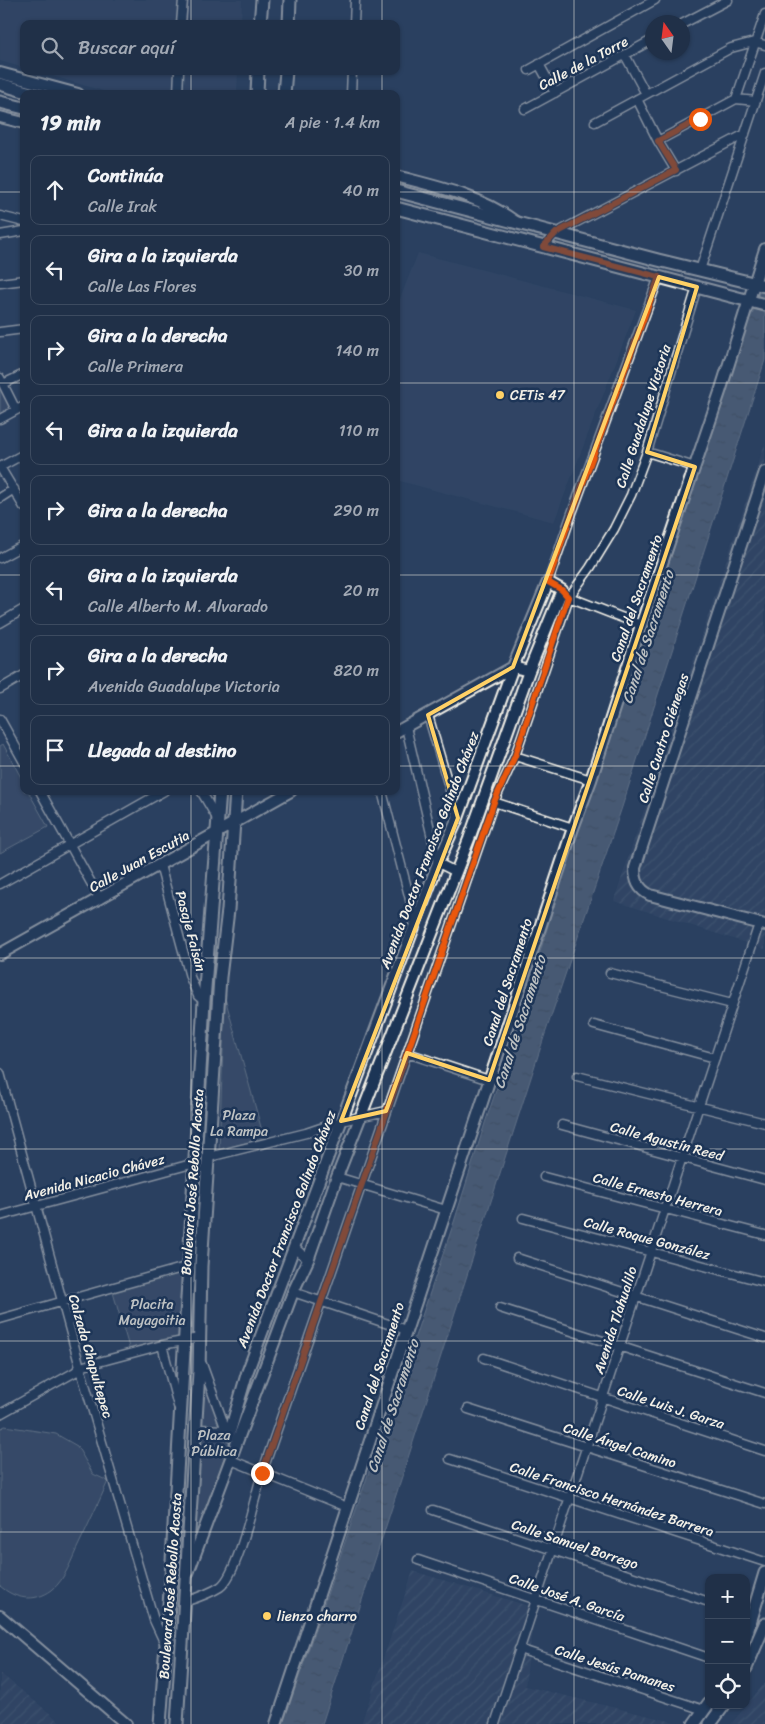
<!DOCTYPE html>
<html lang="es">
<meta charset="utf-8">
<style>
body{margin:0;font-family:Sriracha,sans-serif;background:#28384f;color:#f1f3f6}
.controls{position:absolute;right:15px;bottom:15px;display:grid;overflow:hidden;border-radius:10px;box-shadow:0 1px 4px #0004}
.controls button{width:45px;height:45px;display:grid;place-items:center;padding:0;border:0;border-bottom:1px solid #3d4b60;background:#203048;color:#f1f3f6;font:25px sans-serif}
.compass{position:absolute;left:645px;top:15px;width:45px;height:45px;border-radius:50%;background:#203048;box-shadow:0 1px 4px #0004;rotate:346deg}
.stop{position:absolute;width:15px;height:15px;margin:-11px;border:4px solid #ea580c;border-radius:50%;background:#fff}
.stop.end{background:#ea580c;border-color:#fff;box-shadow:0 1px 5px #0008}
.list{margin:0;padding:0;list-style:none}
h2{display:flex;justify-content:space-between;align-items:center;height:65px;margin:0;padding:0 20px;font-size:21px}
h2 small{font-size:16px;font-weight:400;color:#a2a9b4}
.list li{display:grid;grid-template-columns:32px 1fr auto;gap:15px;align-items:center;box-sizing:border-box;height:70px;margin:0 10px 10px;padding:0 10px;border:1px solid #3d4b60;border-radius:10px}
.list b{display:block;font-size:19px;white-space:nowrap}
.list p{margin:0;font-size:16px;white-space:nowrap;color:#a2a9b4}
.list em{font-size:16px;font-style:normal;color:#a2a9b4}
.icon{flex:none;width:28px;height:28px;fill:none;stroke:currentColor;stroke-width:2;stroke-linecap:round;stroke-linejoin:round}
.map{position:relative;flex:none;width:765px;height:1724px;overflow:hidden}
.search{position:absolute;background:#203048;box-shadow:0 1px 4px #0004;left:20px;top:20px;width:380px;height:55px;display:flex;align-items:center;gap:12px;box-sizing:border-box;padding:0 18px;border-radius:10px;color:#a2a9b4;font-size:19px}
.panel{position:absolute;background:#203048;box-shadow:0 1px 4px #0004;left:20px;top:90px;width:380px;height:705px;border-radius:10px}
.map>svg:first-child{display:block}
</style>
<div class="map">
<svg width="765" height="1724" viewBox="0 0 765 1724">
<defs>
<pattern id="industrial-furrows" width="10" height="10" patternUnits="userSpaceOnUse" patternTransform="scale(1.25)"><rect width="10" height="10" fill="#374c69"/><path d="M-1 1l2-2M0 10L10 0M9 11l2-2" fill="none" stroke="#55667e"/></pattern>
<pattern id="water-ripples" width="26" height="14" patternUnits="userSpaceOnUse" patternTransform="scale(1.25)"><rect width="26" height="14" fill="#6a788a"/><path d="M2 4q2-2 4 0t4 0M15 11q2-2 4 0t4 0" fill="none" stroke="#5b626b"/></pattern>
</defs>
<rect width="100%" height="100%" fill="#2a4060"/>
<filter id="ink" filterUnits="userSpaceOnUse"><feTurbulence type="fractalNoise" baseFrequency=".02" numOctaves="2"/><feDisplacementMap in="SourceGraphic" scale="10" xChannelSelector="R" yChannelSelector="G"/><feConvolveMatrix kernelMatrix="1 2 1 2 8 2 1 2 1" color-interpolation-filters="sRGB"/></filter>
<g filter="url(#ink)">
<path fill="#374c69" d="M 0,0 L 242,0 L 241,24 L 24,24 L 24,68 L 0,61 Z
M 36,71 L 238,71 L 237,94 L 113,94 Z
M 418,253 L 636,310 L 554,522 L 396,480 L 396,309 Z"/>
<path fill="url(#industrial-furrows)" d="M 765,443 L 765,949 L 614,901 Z
M 413,1571 L 535,1608 L 525,1686 L 682,1724 L 361,1724 Z
M 0,1673 L 63,1724 L 0,1724 Z
M 765,1683 L 765,1724 L 731,1724 Z"/>
<path fill="#445771" stroke="#9ca4ac" d="M 0,383 L 13,409 L 0,416 Z
M 3,744 L 24,783 L 24,791 L 28,791 L 48,827 L 0,853 L 0,746 Z
M 225,998 L 264,1138 L 219,1150 Z
M 188,1268 L 183,1338 L 130,1351 L 112,1289 Z
M 203,1373 L 230,1440 L 190,1562 Z
M 5,1426 L 56,1434 L 77,1446 L 93,1474 L 108,1481 C 99,1502 89,1523 79,1544 C 72,1558 65,1580 52,1590 C 34,1603 15,1599 0,1586 L 0,1429 Z"/>
<path fill="url(#water-ripples)" stroke="#a1a8b0" d="M 765,272 L 765,360 L 622,807 L 545,1034 L 322,1724 L 283,1724 L 454,1222 L 485,1123 L 518,1025 L 565,869 L 649,624 L 749,318 L 753,313 Z"/>
<g fill="none" stroke-linecap="round" stroke-linejoin="round">
<defs>
<path id="street" d="M 181,24 L 183,0
M 354,24 L 355,0
M 682,24 L 728,0
M 625,55 L 646,94
M 539,64 L 555,93
M 529,70 L 655,0
M 178,94 L 179,71
M 351,94 L 352,71
M 637,99 L 658,141 L 676,171
M 736,99 L 765,14
M 525,109 L 652,40
M 595,122 L 731,48 L 754,42 L 765,45
M 658,141 L 736,99 L 756,101
M 0,216 L 24,222
M 0,235 L 24,231
M 543,247 L 556,233 L 745,134
M 700,270 L 765,73
M 0,283 L 24,280
M 0,332 L 24,329
M 0,378 L 16,410
M 3,384 L 24,374
M 0,419 L 24,406
M 647,452 L 695,467
M 0,467 L 24,507
M 0,467 L 24,454
M 0,498 L 14,489
M 0,558 L 24,545
M 548,582 L 572,513 L 659,277
M 566,594 L 569,597 L 641,625
M 0,623 L 24,609
M 0,689 L 24,675
M 428,715 L 458,818
M 0,719 L 24,762
M 406,727 L 438,863 L 456,872
M 515,756 L 591,780
M 40,791 L 100,899
M 201,791 L 218,820
M 382,791 L 416,923
M 494,802 L 573,828
M 160,865 L 190,977 L 198,996 L 204,1001
M 0,884 L 164,791
M 610,973 L 732,1004
M 594,1025 L 715,1058
M 407,1053 L 489,1080
M 0,1073 L 80,1367 L 154,1620 L 165,1644
M 577,1076 L 765,1123
M 562,1125 L 765,1180
M 209,1157 L 306,1133 L 341,1121 L 386,1111
M 337,1177 L 446,1210
M 544,1177 L 765,1235
M 0,1216 L 195,1163
M 523,1218 L 765,1282
M 294,1247 L 308,1260
M 517,1258 L 765,1338
M 293,1292 L 406,1330
M 500,1308 L 765,1393
M 0,1319 L 189,1266
M 162,1345 L 178,1406
M 484,1358 L 765,1451
M 202,1364 L 226,1430 L 230,1437
M 468,1409 L 765,1504
M 0,1414 L 75,1372 L 80,1367 L 162,1345 L 199,1338
M 196,1429 L 226,1430
M 450,1459 L 765,1562
M 231,1460 L 347,1507
M 433,1510 L 709,1602
M 418,1560 L 709,1658
M 184,1602 C 196,1598 209,1594 220,1587 C 238,1575 255,1496 262,1473 L 494,802 L 515,756 L 569,597 L 590,568 L 614,529 L 631,495 L 647,452 L 697,287
M 519,1649 L 704,1710
M 495,1724 L 759,924"/>
<path id="secondary" d="M 0,73 L 78,94
M 0,117 L 24,123
M 396,176 C 438,187 481,196 516,222
M 765,472 L 635,868 C 635,880 638,889 650,895 L 765,925
M 396,732 L 513,667 L 529,671
M 0,954 L 291,791
M 188,1573 L 293,1292 L 308,1260 L 337,1177 L 469,839 L 529,671 L 562,590 L 548,582 L 513,667 L 458,818 L 438,863 L 247,1373 L 229,1435
M 0,1616 L 126,1724
M 276,1724 L 573,828 L 591,780 L 641,625 L 720,392 L 765,249"/>
<path id="primary" d="M 260,24 L 262,0
M 289,24 L 290,0
M 0,84 L 34,94
M 257,94 L 258,71
M 284,94 L 286,71
M 0,102 L 24,108
M 396,191 L 658,260 L 765,286
M 396,208 L 765,305
M 746,1636 L 765,1573
M 746,1668 L 765,1624
M 160,1724 L 171,1578 L 204,1001 L 220,791
M 177,1724 L 199,1372 L 201,1266 L 220,977 L 228,910 L 236,791
M 694,1724 L 709,1703
M 710,1724 L 724,1705"/>
</defs>
<use href="#street" stroke="#f4f1e8" stroke-width="11"/>
<use href="#secondary" stroke="#f4f1e8" stroke-width="14"/>
<use href="#primary" stroke="#f4f1e8" stroke-width="15"/>
<use href="#street" stroke="#1d3557" stroke-width="8"/>
<use href="#secondary" stroke="#1d3557" stroke-width="10"/>
<use href="#primary" stroke="#1d3557" stroke-width="11"/>
</g>
</g>
<g fill="none" stroke-linecap="round" stroke-linejoin="round" filter="url(#ink)">
<path stroke="#ea580c" stroke-width="6" d="M 262,1473 L 494,802 L 515,756 L 568,597 L 562,590 L 548,582 L 572,513 L 659,277 L 543,247 L 556,233 L 676,170 L 658,141 L 700,119"/>
</g>
<path d="M0 0H765V1724H0ZM 659,277 L 697,287 L 647,452 L 695,467 L 489,1080 L 407,1053 L 386,1111 L 341,1121 L 458,818 L 428,715 L 513,667 Z" fill="#2a4060" fill-opacity=".55" fill-rule="evenodd"/>
<path fill="none" stroke="#ffd166" stroke-width="4" stroke-linejoin="round" d="M 659,277 L 697,287 L 647,452 L 695,467 L 489,1080 L 407,1053 L 386,1111 L 341,1121 L 458,818 L 428,715 L 513,667 Z"/>
<path fill="none" stroke="#f4f1e8" stroke-width="1" stroke-opacity="0.55" d="M 191,0 L 191,24M 382,0 L 382,24M 574,0 L 574,1724M 191,71 L 191,94M 382,71 L 382,94M 0,192 L 24,192M 396,192 L 765,192M 0,383 L 24,383M 396,383 L 765,383M 0,575 L 24,575M 396,575 L 765,575M 0,766 L 24,766M 396,766 L 765,766M 191,791 L 191,1724M 382,791 L 382,1724M 0,958 L 765,958M 0,1149 L 765,1149M 0,1341 L 765,1341M 0,1532 L 765,1532"/>
<g fill="#ffd166" stroke="#1d3557" stroke-width="2">
<circle cx="500" cy="395" r="5"/>
<circle cx="267" cy="1616" r="5"/>
</g>
<g text-anchor="middle" stroke-width="5" stroke-linejoin="round" paint-order="stroke">
<g font-size="14" fill="#f4f1e8" stroke="#1d3557">
<text transform="translate(583 63) rotate(-28)" y="5">Calle de la Torre</text>
<text transform="translate(643 416) rotate(-72)" y="5">Calle Guadalupe Victoria</text>
<text transform="translate(636 598) rotate(-71)" y="5">Canal del Sacramento</text>
<text transform="translate(663 738) rotate(-72)" y="5">Calle Cuatro Ciénegas</text>
<text transform="translate(429 850) rotate(-69)" y="5">Avenida Doctor Francisco Galindo Chávez</text>
<text transform="translate(139 861) rotate(-29)" y="5">Calle Juan Escutia</text>
<text transform="translate(191 931) rotate(75)" y="5">Pasaje Faisán</text>
<text transform="translate(507 982) rotate(-72)" y="5">Canal del Sacramento</text>
<text transform="translate(667 1141) rotate(15)" y="5">Calle Agustín Reed</text>
<text transform="translate(94 1177) rotate(-15)" y="5">Avenida Nicacio Chávez</text>
<text transform="translate(192 1182) rotate(-86)" y="5">Boulevard José Rebollo Acosta</text>
<text transform="translate(658 1194) rotate(15)" y="5">Calle Ernesto Herrera</text>
<text transform="translate(286 1229) rotate(-69)" y="5">Avenida Doctor Francisco Galindo Chávez</text>
<text transform="translate(647 1238) rotate(15)" y="5">Calle Roque González</text>
<text transform="translate(615 1320) rotate(-72)" y="5">Avenida Tlahualilo</text>
<text transform="translate(91 1356) rotate(74)" y="5">Calzada Chapultepec</text>
<text transform="translate(379 1366) rotate(-72)" y="5">Canal del Sacramento</text>
<text transform="translate(671 1407) rotate(18)" y="5">Calle Luis J. Garza</text>
<text transform="translate(620 1445) rotate(18)" y="5">Calle Ángel Camino</text>
<text transform="translate(612 1499) rotate(18)" y="5">Calle Francisco Hernández Barrera</text>
<text transform="translate(575 1544) rotate(18)" y="5">Calle Samuel Borrego</text>
<text transform="translate(170 1586) rotate(-86)" y="5">Boulevard José Rebollo Acosta</text>
<text transform="translate(567 1597) rotate(19)" y="5">Calle José A. García</text>
<text transform="translate(615 1668) rotate(18)" y="5">Calle Jesús Pamanes</text>
</g>
<g font-size="14" fill="#f4f1e8" stroke="#1d3557" text-anchor="start">
<text x="510" y="400">CETis 47</text>
<text x="277" y="1621">lienzo charro</text>
</g>
<g font-size="14" fill="#bfc3c4" stroke="#1d3557">
<text x="239" y="1120">Plaza<tspan x="239" dy="16">La Rampa</tspan></text>
<text x="152" y="1309">Placita<tspan x="152" dy="16">Mayagoitia</tspan></text>
<text x="214" y="1440">Plaza<tspan x="214" dy="16">Pública</tspan></text>
</g>
<g font-size="15" font-style="italic" fill="#bdc1c2" stroke="#1d3557">
<text transform="translate(648 637) rotate(-72)" y="5">Canal de Sacramento</text>
<text transform="translate(520 1022) rotate(-72)" y="5">Canal de Sacramento</text>
<text transform="translate(393 1406) rotate(-72)" y="5">Canal de Sacramento</text>
</g>
</g>
</svg>
<div class="controls">
<button>+</button>
<button>−</button>
<button><svg class="icon" aria-label="locate" viewBox="0 0 24 24"><circle cx="12" cy="12" r="6"/><path d="M12 2v4M12 18v4M2 12h4M18 12h4"/></svg></button>
</div>
<svg class="compass" viewBox="-18 -18 36 36"><path d="M0-13l5 13h-10z" fill="#e53935"/><path d="M0 13l5-13h-10z" fill="#a2a9b4"/></svg>
<div class="stop" style="left:700px;top:119px"></div>
<div class="stop end" style="left:262px;top:1473px"></div>
<div class="search"><svg class="icon" aria-label="search" viewBox="0 0 24 24"><circle cx="10" cy="10" r="6"/><path d="M15 15l6 6"/></svg>Buscar aquí</div>
<section class="panel">
<h2>19 min<small>A pie · 1.4 km</small></h2>
<ul class="list">
<li><svg class="icon" aria-label="ahead" viewBox="0 0 24 24"><path d="M12 20V5M6 11l6-6 6 6"/></svg><div><b>Continúa</b><p>Calle Irak</p></div><em>40 m</em></li>
<li><svg class="icon" aria-label="left" viewBox="0 0 24 24"><path d="M17 20v-9H6M10 6l-5 5 5 5"/></svg><div><b>Gira a la izquierda</b><p>Calle Las Flores</p></div><em>30 m</em></li>
<li><svg class="icon" aria-label="right" viewBox="0 0 24 24"><path d="M7 20v-9h11M14 6l5 5-5 5"/></svg><div><b>Gira a la derecha</b><p>Calle Primera</p></div><em>140 m</em></li>
<li><svg class="icon" aria-label="left" viewBox="0 0 24 24"><path d="M17 20v-9H6M10 6l-5 5 5 5"/></svg><div><b>Gira a la izquierda</b></div><em>110 m</em></li>
<li><svg class="icon" aria-label="right" viewBox="0 0 24 24"><path d="M7 20v-9h11M14 6l5 5-5 5"/></svg><div><b>Gira a la derecha</b></div><em>290 m</em></li>
<li><svg class="icon" aria-label="left" viewBox="0 0 24 24"><path d="M17 20v-9H6M10 6l-5 5 5 5"/></svg><div><b>Gira a la izquierda</b><p>Calle Alberto M. Alvarado</p></div><em>20 m</em></li>
<li><svg class="icon" aria-label="right" viewBox="0 0 24 24"><path d="M7 20v-9h11M14 6l5 5-5 5"/></svg><div><b>Gira a la derecha</b><p>Avenida Guadalupe Victoria</p></div><em>820 m</em></li>
<li><svg class="icon" aria-label="arrive" viewBox="0 0 24 24"><path d="M6 21V4h12l-3 4 3 4H6"/></svg><div><b>Llegada al destino</b></div></li>
</ul>
</section>
</div>
